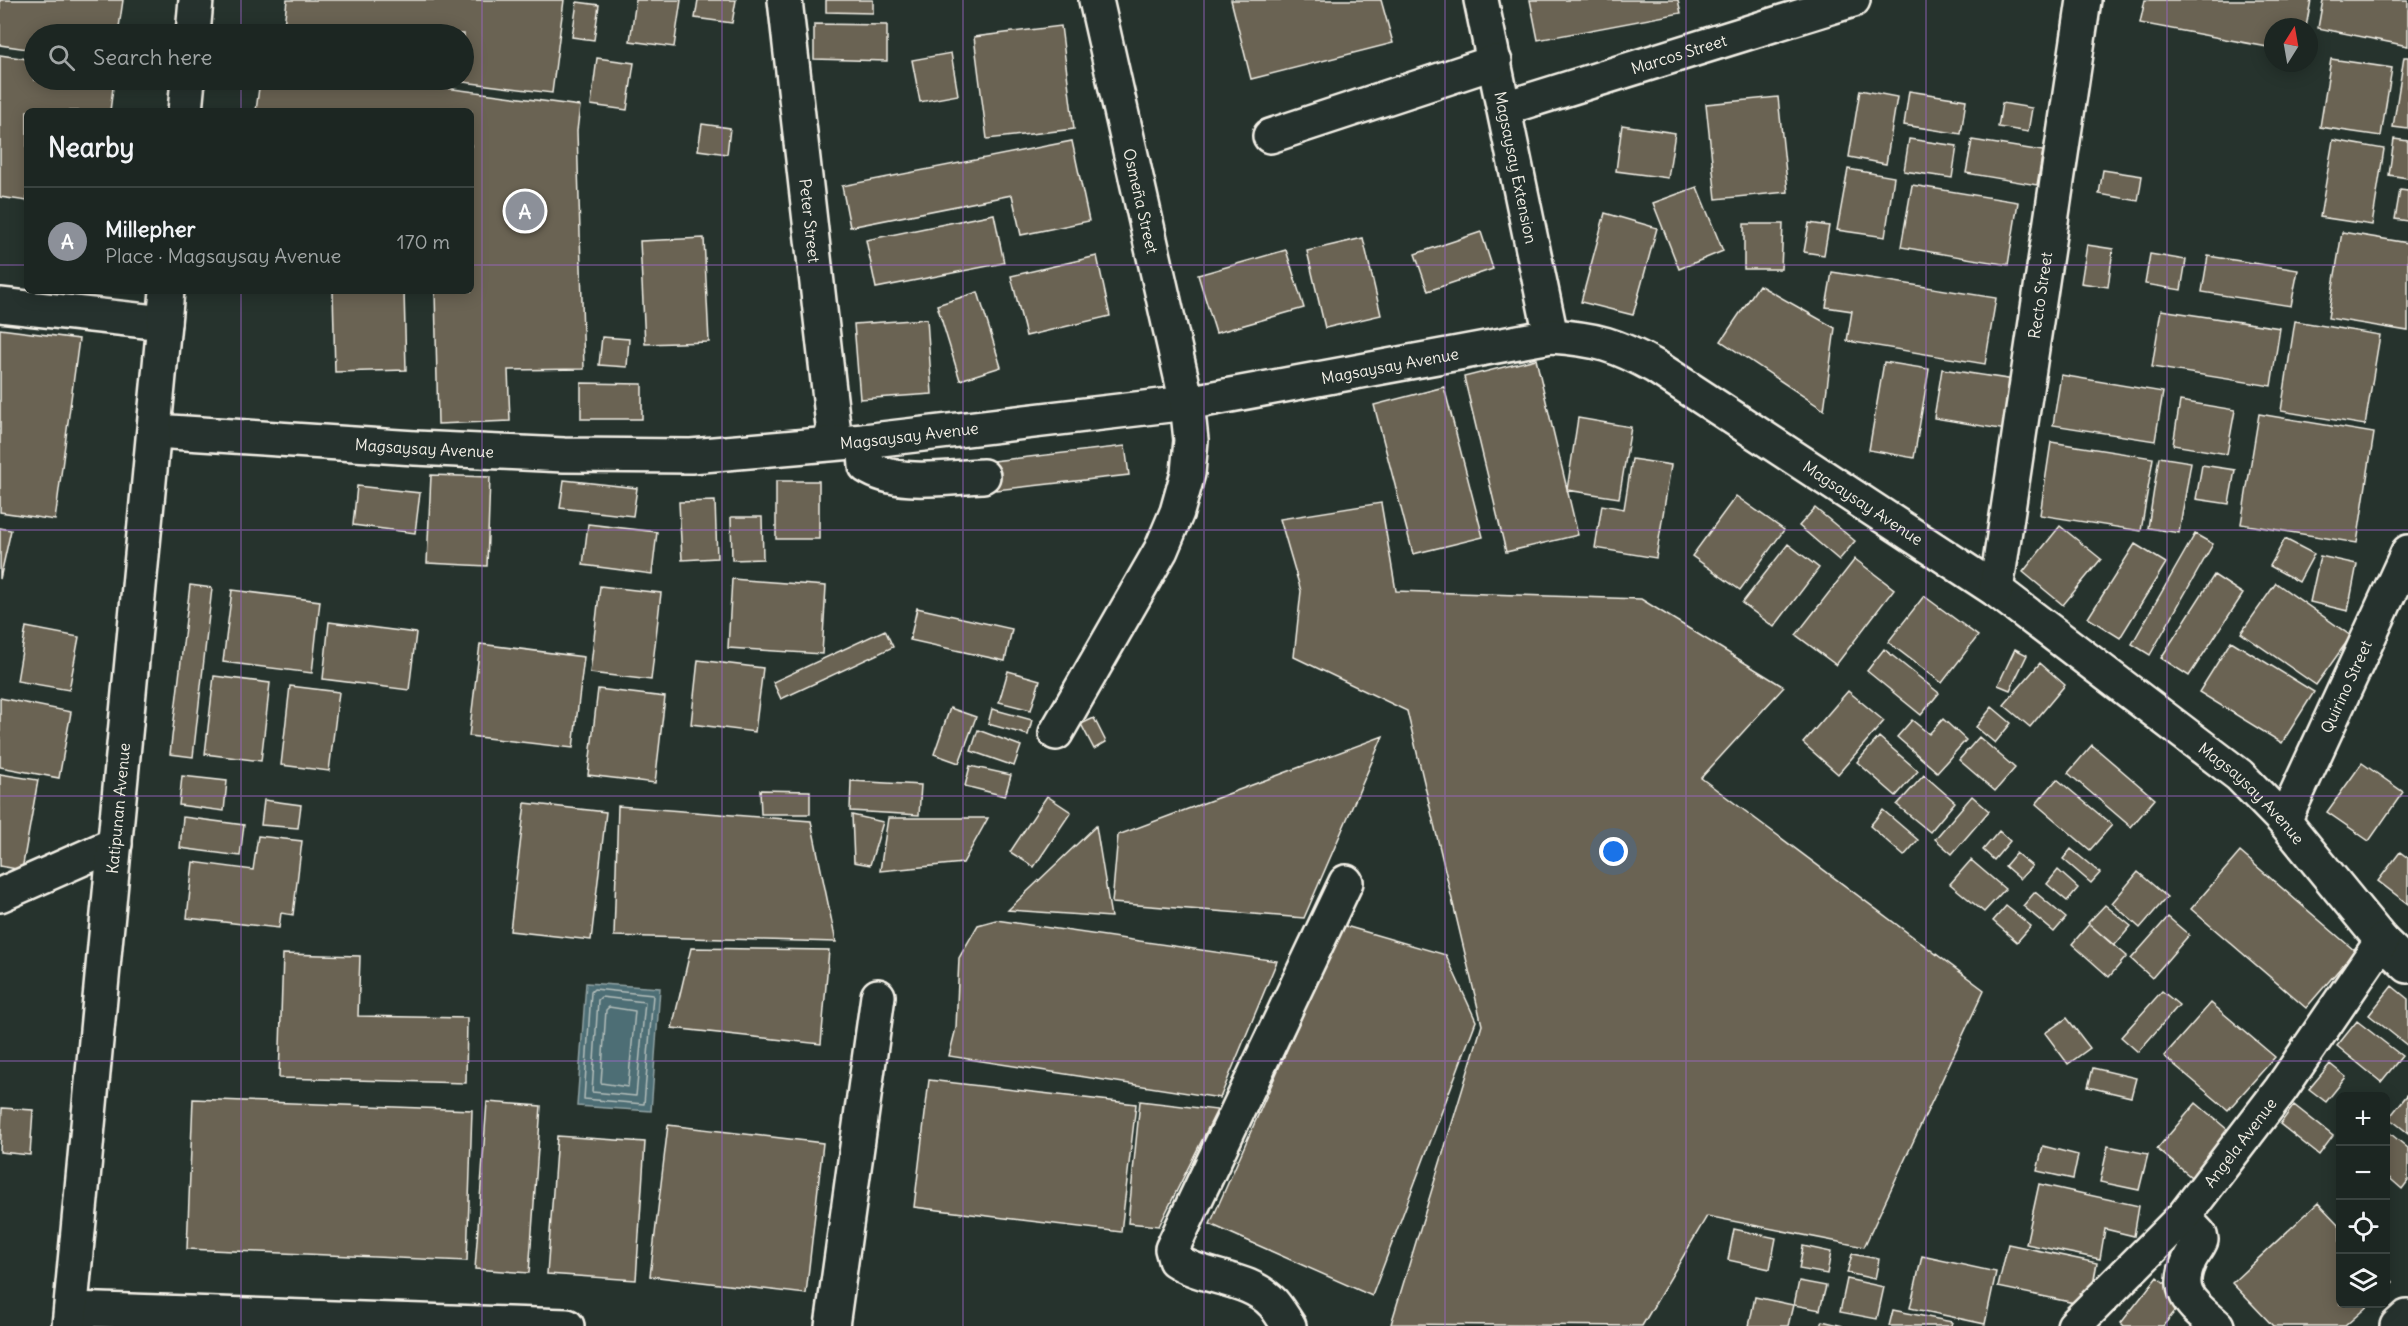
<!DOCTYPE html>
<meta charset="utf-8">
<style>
body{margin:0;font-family:Delius,sans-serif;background:#29322f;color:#f1f3f6}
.controls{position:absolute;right:18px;bottom:18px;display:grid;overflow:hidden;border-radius:9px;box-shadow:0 3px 15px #0003}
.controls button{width:54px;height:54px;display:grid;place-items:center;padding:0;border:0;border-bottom:2px solid #3a4340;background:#1c2622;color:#f1f3f6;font:30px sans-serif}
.compass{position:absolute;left:2264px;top:18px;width:54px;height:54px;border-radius:50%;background:#1c2622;box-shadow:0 3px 15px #0003;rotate:11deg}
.you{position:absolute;left:1614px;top:852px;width:21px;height:21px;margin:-15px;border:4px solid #fff;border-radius:50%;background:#1a73e8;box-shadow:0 0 0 9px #1a73e833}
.badge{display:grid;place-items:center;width:39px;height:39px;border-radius:50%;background:#8c9099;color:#fff;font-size:20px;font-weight:700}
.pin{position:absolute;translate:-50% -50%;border:3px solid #fff;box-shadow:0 2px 6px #0006}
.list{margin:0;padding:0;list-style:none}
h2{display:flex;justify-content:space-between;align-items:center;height:78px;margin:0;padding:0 24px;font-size:26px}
h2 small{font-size:20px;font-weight:400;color:#a0a5a5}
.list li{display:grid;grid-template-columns:39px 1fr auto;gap:18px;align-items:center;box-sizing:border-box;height:108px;padding:0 24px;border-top:2px solid #3a4340}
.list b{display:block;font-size:22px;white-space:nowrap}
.list p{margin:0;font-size:20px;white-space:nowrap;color:#a0a5a5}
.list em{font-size:20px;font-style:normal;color:#a0a5a5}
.icon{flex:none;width:33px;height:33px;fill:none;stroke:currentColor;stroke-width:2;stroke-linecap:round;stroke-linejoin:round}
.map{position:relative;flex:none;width:2408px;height:1326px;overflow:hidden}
.search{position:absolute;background:#1c2622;box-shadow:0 3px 15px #0003;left:24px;top:24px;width:450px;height:66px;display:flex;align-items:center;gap:15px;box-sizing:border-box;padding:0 21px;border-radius:33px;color:#a0a5a5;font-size:22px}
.panel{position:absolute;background:#1c2622;box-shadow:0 3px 15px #0003;left:24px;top:108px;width:450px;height:186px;border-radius:9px}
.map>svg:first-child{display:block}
</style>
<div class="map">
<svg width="2408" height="1326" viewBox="0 0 2408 1326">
<rect width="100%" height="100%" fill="#26332d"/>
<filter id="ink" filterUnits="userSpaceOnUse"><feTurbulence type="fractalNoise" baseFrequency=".0167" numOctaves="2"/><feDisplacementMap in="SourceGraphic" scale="12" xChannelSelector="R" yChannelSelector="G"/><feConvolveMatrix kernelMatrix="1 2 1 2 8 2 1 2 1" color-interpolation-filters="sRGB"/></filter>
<g filter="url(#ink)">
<path fill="#4e6e75" stroke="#90a2a3" stroke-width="1.5" d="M 586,983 L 660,988 L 651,1111 L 577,1106 Z"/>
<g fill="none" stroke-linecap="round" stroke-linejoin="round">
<path stroke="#b2bdba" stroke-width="1.5" d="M 594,989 L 653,995 L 644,1104 L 584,1099 L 591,992 Z
M 601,997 L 645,1002 L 636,1096 L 592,1092 L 598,1000 Z
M 609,1007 L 635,1011 L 628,1087 L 601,1083 L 606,1010 Z"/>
</g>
<path fill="#6a6352" stroke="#f4f1e8" stroke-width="1.5" d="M 0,0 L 123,0 L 118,34 L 34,34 L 34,50 L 0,45 Z
M 287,0 L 564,0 L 552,93 L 447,80 L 464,80 L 464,34 L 283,34 Z
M 636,0 L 681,0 L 674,47 L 630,41 Z
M 698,0 L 736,0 L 732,23 L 695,18 Z
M 826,0 L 873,0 L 873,13 L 826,12 Z
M 1231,0 L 1381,0 L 1393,43 L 1251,79 Z
M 1530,0 L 1678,0 L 1681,13 L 1538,40 Z
M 2145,0 L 2311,0 L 2306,27 L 2273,27 L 2273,48 L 2140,23 Z
M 2323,0 L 2408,0 L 2408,46 L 2318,28 Z
M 577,2 L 599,5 L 594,40 L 572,37 Z
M 814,24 L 887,25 L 887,61 L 814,59 Z
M 1061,26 L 1074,129 L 987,139 L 974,37 Z
M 951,53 L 958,95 L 920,102 L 912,60 Z
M 0,55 L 34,60 L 34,80 L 114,80 L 110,111 L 27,111 L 27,201 L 0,197 Z
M 2404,57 L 2408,57 L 2408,129 L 2393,127 Z
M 597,58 L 634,63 L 627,110 L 591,105 Z
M 2331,59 L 2392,68 L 2381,136 L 2320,127 Z
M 260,80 L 385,80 L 580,106 L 577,131 L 584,369 L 508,370 L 510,421 L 438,424 L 435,291 L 471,291 L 471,111 L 256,111 Z
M 1860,90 L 1897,97 L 1886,164 L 1849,157 Z
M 1909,91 L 1966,100 L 1961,134 L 1904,125 Z
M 1778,97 L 1788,192 L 1716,199 L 1706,104 Z
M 2002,103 L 2032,108 L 2028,132 L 1998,127 Z
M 702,124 L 730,128 L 727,154 L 698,150 Z
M 1622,125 L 1675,133 L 1668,178 L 1616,171 Z
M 1909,139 L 1957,146 L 1952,178 L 1904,171 Z
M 2394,139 L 2408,141 L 2408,178 L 2389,175 Z
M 1972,140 L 2043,151 L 2037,185 L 1966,173 Z
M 2333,140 L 2384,149 L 2372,225 L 2320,217 Z
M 1072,141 L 1089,221 L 1021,235 L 1012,195 L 850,227 L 842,186 Z
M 1848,169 L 1894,177 L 1885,237 L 1837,230 Z
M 2103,170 L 2142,176 L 2138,201 L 2099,194 Z
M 1912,185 L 2018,202 L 2008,265 L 1901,247 Z
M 1697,187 L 1723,251 L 1679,269 L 1653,203 Z
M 2400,190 L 2408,191 L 2408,221 L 2395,219 Z
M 1605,213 L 1657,228 L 1633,315 L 1581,302 Z
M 994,214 L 1004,263 L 876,288 L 866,240 Z
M 1809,223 L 1829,226 L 1824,255 L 1804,252 Z
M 1744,224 L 1783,224 L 1781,269 L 1744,269 Z
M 1481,232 L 1493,269 L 1428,291 L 1415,254 Z
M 2342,232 L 2408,243 L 2408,331 L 2328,318 Z
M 704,238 L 709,342 L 645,344 L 640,241 Z
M 1363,238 L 1381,315 L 1325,328 L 1307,251 Z
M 2087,245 L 2113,249 L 2108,287 L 2081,283 Z
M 1286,250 L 1304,308 L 1216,333 L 1198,275 Z
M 2150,254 L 2186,260 L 2181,290 L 2145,284 Z
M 1097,256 L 1110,316 L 1026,336 L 1011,276 Z
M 2208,256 L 2298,270 L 2291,306 L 2202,292 Z
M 1832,272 L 1996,298 L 1985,364 L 1847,341 L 1852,311 L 1826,307 Z
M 1759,285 L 1835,328 L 1824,410 L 1721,341 Z
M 333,291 L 404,291 L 406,370 L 335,372 Z
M 978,292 L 1001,367 L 960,380 L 937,305 Z
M 2161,310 L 2280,328 L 2271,386 L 2152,367 Z
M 927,319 L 932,394 L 860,399 L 854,324 Z
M 2295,321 L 2380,335 L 2365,425 L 2281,411 Z
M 0,329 L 79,339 L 55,520 L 0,512 Z
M 602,337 L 629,339 L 627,367 L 599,365 Z
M 1536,359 L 1578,535 L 1506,552 L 1464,377 Z
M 1884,362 L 1929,369 L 1914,458 L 1869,450 Z
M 1942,369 L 2014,380 L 2006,430 L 1934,418 Z
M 2061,375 L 2163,392 L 2155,441 L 2053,425 Z
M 581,383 L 642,384 L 642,419 L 581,419 Z
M 1444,387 L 1483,537 L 1413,554 L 1374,405 Z
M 2180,401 L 2235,410 L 2227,454 L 2173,445 Z
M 2259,414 L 2374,433 L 2357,543 L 2241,524 Z
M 1578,418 L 1631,427 L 1619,498 L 1567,490 Z
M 2051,442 L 2153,458 L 2141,531 L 2040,515 Z
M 1125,446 L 1129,475 L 996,490 L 993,461 Z
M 2159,457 L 2191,462 L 2179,533 L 2148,528 Z
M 1632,459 L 1671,465 L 1656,558 L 1595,548 L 1602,505 L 1624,509 Z
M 2202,465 L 2235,470 L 2229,504 L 2196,499 Z
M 431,475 L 490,477 L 487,566 L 427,563 Z
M 564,480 L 637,488 L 633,516 L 560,508 Z
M 776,481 L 819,481 L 819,539 L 776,539 Z
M 357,486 L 420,493 L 415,533 L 353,525 Z
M 1736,496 L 1784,530 L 1740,590 L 1692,556 Z
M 715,501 L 717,558 L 682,560 L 679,502 Z
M 1381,503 L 1396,591 L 1641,599 L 1784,687 L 1701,778 L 1984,990 L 1864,1247 L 1707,1216 L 1642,1326 L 1391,1324 L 1482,1025 L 1407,711 L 1294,657 L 1301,591 L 1280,519 Z
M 1815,508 L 1855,541 L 1839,560 L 1799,526 Z
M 731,517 L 762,517 L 763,559 L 732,560 Z
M 588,524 L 657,532 L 652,574 L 583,565 Z
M 2060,526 L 2101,559 L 2063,605 L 2023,572 Z
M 0,528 L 11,530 L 0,579 Z
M 2195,534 L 2213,544 L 2150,655 L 2132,644 Z
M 2285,539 L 2314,554 L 2299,582 L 2270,566 Z
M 1788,544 L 1819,568 L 1774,627 L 1742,603 Z
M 2135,544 L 2166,563 L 2120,638 L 2088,618 Z
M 2320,556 L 2357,564 L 2348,611 L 2310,602 Z
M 1855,559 L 1894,589 L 1836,665 L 1796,635 Z
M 2214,575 L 2243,594 L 2189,676 L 2161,658 Z
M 732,579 L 826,586 L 822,654 L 728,648 Z
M 2276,583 L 2351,636 L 2316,685 L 2241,633 Z
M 190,585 L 212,588 L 193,757 L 170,754 Z
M 600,586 L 661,593 L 651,680 L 590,673 Z
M 232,590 L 320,601 L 312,673 L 223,662 Z
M 1924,596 L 1978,636 L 1942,683 L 1888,642 Z
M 917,608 L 1012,629 L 1005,661 L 910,640 Z
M 329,622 L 416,633 L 409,690 L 323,679 Z
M 26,627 L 79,637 L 69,690 L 17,681 Z
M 885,630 L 893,647 L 781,699 L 773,682 Z
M 2231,641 L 2314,692 L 2282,743 L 2199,692 Z
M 480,644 L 584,657 L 573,748 L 469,736 Z
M 1884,649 L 1939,693 L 1921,715 L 1867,671 Z
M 2015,649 L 2027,655 L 2010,690 L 1998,685 Z
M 698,660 L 763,668 L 755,732 L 691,724 Z
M 2040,663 L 2065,685 L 2030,727 L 2004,705 Z
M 1008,671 L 1040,680 L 1031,710 L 999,702 Z
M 214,676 L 270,683 L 261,761 L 205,754 Z
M 290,686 L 339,692 L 329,771 L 281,765 Z
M 598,689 L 665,697 L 655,783 L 588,775 Z
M 1848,691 L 1884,721 L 1838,774 L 1803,743 Z
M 0,698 L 71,712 L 59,778 L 0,767 Z
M 1992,707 L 2011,723 L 1995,743 L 1976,727 Z
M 950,708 L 976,717 L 959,763 L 934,754 Z
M 992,709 L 1032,720 L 1028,735 L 988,724 Z
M 1094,718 L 1106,742 L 1094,749 L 1081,724 Z
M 1943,719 L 1966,740 L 1937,772 L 1897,737 L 1912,720 L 1929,734 Z
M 978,730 L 1021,746 L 1014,766 L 971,751 Z
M 1383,736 L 1304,918 L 1112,903 L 1118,835 Z
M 1879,737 L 1918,771 L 1896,796 L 1857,762 Z
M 1979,737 L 2015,768 L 1995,791 L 1959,760 Z
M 2092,745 L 2155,799 L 2131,827 L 2068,773 Z
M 2362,763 L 2403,792 L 2369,841 L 2327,812 Z
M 970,766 L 1011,775 L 1005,796 L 965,786 Z
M 0,774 L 38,780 L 22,870 L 0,866 Z
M 1924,775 L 1955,802 L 1930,832 L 1897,805 Z
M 182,776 L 227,781 L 224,811 L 179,805 Z
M 2057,779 L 2112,825 L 2090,850 L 2036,804 Z
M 851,781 L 921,785 L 919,815 L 850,811 Z
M 760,790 L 810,791 L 810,814 L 761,814 Z
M 1047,796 L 1071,812 L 1034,867 L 1010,852 Z
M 1972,796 L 1989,811 L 1952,854 L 1935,839 Z
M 264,800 L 301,805 L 298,828 L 261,825 Z
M 525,803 L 606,812 L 591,940 L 510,931 Z
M 618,806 L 811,821 L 836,942 L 614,936 Z
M 1883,810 L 1918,840 L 1904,856 L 1870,826 Z
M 852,815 L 883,822 L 870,865 L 854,862 Z
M 183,817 L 244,825 L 240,856 L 180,848 Z
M 888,818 L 988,818 L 963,863 L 880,871 Z
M 1096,826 L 1111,917 L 1008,910 Z
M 1999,831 L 2010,841 L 1994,860 L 1983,850 Z
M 258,836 L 302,841 L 293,915 L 281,913 L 279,928 L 187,918 L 193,862 L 253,870 Z
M 2071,849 L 2100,873 L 2091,883 L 2063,859 Z
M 2240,852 L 2355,951 L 2306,1008 L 2191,909 Z
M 2400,852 L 2408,858 L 2408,904 L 2378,881 Z
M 2016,853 L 2032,866 L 2020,879 L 2005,866 Z
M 1971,860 L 2005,889 L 1984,912 L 1950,884 Z
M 2058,870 L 2078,888 L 2067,901 L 2047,884 Z
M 2138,872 L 2167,897 L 2140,928 L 2112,903 Z
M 2035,892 L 2066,918 L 2054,932 L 2023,906 Z
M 2105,905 L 2131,926 L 2114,946 L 2088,923 Z
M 2006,906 L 2031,926 L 2017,942 L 1993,921 Z
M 2168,917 L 2189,935 L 2152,978 L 2131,959 Z
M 996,920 L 1277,961 L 1220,1098 L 949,1056 L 956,1028 L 959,958 L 978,925 Z
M 2089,924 L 2127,956 L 2109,977 L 2072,944 Z
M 1342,925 L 1446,955 L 1476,1021 L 1372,1296 L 1210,1224 Z
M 691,948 L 829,950 L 821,1044 L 672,1028 Z
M 283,954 L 360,956 L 358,1016 L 467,1018 L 466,1083 L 279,1078 Z
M 2392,986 L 2408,999 L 2408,1046 L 2369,1015 Z
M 2162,991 L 2179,1005 L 2138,1052 L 2121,1037 Z
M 2211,1003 L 2275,1057 L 2228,1110 L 2164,1056 Z
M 2067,1018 L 2090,1048 L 2068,1064 L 2045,1033 Z
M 2357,1021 L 2402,1056 L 2381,1082 L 2337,1046 Z
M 2330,1064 L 2346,1077 L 2326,1102 L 2309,1089 Z
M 2093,1068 L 2136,1078 L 2131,1097 L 2088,1087 Z
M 929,1080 L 1136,1104 L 1121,1232 L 914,1207 Z
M 2408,1094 L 2408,1133 L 2389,1118 Z
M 193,1099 L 472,1110 L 467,1261 L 187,1249 Z
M 1140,1101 L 1217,1110 L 1159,1226 L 1128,1223 Z
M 487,1102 L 541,1106 L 529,1273 L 475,1269 Z
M 2196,1103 L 2235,1136 L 2196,1181 L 2157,1149 Z
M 2294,1105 L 2333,1136 L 2319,1155 L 2280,1124 Z
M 2,1108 L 33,1110 L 30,1155 L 0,1152 Z
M 668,1125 L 823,1143 L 806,1294 L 650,1276 Z
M 2386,1130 L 2408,1148 L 2408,1181 L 2402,1189 L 2386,1175 Z
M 557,1136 L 645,1142 L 636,1280 L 547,1274 Z
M 2043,1146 L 2078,1155 L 2073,1179 L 2037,1171 Z
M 2108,1146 L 2148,1154 L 2139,1190 L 2100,1182 Z
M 2039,1184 L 2139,1206 L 2134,1236 L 2105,1229 L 2100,1259 L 2026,1244 Z
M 2318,1203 L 2340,1226 L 2340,1304 L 2370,1304 L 2345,1326 L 2273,1326 L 2232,1283 Z
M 1734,1229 L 1776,1238 L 1770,1269 L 1728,1260 Z
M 2008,1244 L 2097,1263 L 2089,1306 L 1998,1287 Z
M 1803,1246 L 1831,1252 L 1827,1274 L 1799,1269 Z
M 1852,1254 L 1879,1259 L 1875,1279 L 1847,1273 Z
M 1922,1256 L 1996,1272 L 1985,1324 L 1910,1308 Z
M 2386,1274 L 2393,1282 L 2386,1289 Z
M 2157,1277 L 2185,1299 L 2163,1326 L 2124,1326 L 2121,1323 Z
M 1847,1279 L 1884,1287 L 1877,1319 L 1840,1312 Z
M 1799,1281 L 1826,1286 L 1820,1310 L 1794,1305 Z
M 1755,1297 L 1793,1305 L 1788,1326 L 1749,1326 Z
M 1893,1310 L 1952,1322 L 1951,1326 L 1889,1326 Z
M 1822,1321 L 1843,1326 L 1820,1326 Z"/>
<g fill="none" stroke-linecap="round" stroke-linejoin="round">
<defs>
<g id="minor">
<path id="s1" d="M 785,0 L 835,443"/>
<path id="s2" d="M 1481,0 L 1551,336"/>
<path id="s3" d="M 1505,108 L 1853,0"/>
<path d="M 1270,136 L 1495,62"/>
<path d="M 0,305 L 164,323"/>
<path id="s4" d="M 155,431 L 415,448 L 564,455 L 691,456 L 864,441 L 1187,403 L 1551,336 C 1596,339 1617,345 1656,367 L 1996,590 L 2239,775 L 2284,821 L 2382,941 L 2408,966"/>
<path d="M 864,441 L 866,466 C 898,487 946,477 983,476"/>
<path id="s5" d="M 1996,590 L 2084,0"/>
<path d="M 1056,733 L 1161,550 L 1177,512 L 1188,473 L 1191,440 L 1187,403 L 1096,0"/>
<path id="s6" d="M 2284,821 L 2408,552"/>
<path d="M 0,895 L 115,844"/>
<path d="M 2183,1217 L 2200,1235 L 2201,1240 C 2198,1248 2192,1253 2189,1261 C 2174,1295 2194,1305 2217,1326"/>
<path d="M 71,1309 L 567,1326"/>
<path d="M 832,1326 L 878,996"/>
<path d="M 1289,1326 C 1284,1319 1279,1310 1273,1303 C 1248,1276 1205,1280 1175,1260 L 1172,1249 L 1346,882"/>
<path id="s7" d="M 2074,1326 L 2183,1217 L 2281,1089 L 2382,941"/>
<path d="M 2397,1326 L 2407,1317"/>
</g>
<g id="major">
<path d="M 193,34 L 196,0"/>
<path d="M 185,111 L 188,80"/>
<path id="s8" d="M 69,1326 L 167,291"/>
</g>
</defs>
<use href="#minor" stroke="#f4f1e8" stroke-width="38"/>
<use href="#major" stroke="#f4f1e8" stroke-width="38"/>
<use href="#minor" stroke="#26332d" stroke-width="33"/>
<use href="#major" stroke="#26332d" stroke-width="33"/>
</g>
</g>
<path fill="none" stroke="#9f67cb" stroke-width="1.5" stroke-opacity="0.55" d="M 241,0 L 241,34M 482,0 L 482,1326M 722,0 L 722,1326M 963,0 L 963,1326M 1204,0 L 1204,1326M 1445,0 L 1445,1326M 1686,0 L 1686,1326M 1926,0 L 1926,1326M 2167,0 L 2167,1326M 241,80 L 241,111M 0,265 L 27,265M 471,265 L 2408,265M 241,291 L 241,1326M 0,530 L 2408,530M 0,796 L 2408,796M 0,1061 L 2408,1061"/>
<g text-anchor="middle" stroke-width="4.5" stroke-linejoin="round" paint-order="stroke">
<g font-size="16" fill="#f4f1e8" stroke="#26332d">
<text dy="6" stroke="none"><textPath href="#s3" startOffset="182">Marcos Street</textPath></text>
<text dy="6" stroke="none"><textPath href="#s2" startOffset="171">Magsaysay Extension</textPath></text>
<text transform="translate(1141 201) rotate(77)" y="6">Osmeña Street</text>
<text dy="6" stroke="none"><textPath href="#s1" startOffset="222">Peter Street</textPath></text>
<text dy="6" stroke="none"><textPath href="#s5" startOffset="298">Recto Street</textPath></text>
<text dy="6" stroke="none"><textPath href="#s4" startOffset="1242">Magsaysay Avenue</textPath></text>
<text dy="6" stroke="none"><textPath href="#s4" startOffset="756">Magsaysay Avenue</textPath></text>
<text dy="6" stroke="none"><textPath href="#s4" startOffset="270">Magsaysay Avenue</textPath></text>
<text dy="6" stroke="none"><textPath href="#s4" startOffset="1764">Magsaysay Avenue</textPath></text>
<text dy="6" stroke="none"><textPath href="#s6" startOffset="148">Quirino Street</textPath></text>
<text dy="6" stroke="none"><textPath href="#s4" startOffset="2250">Magsaysay Avenue</textPath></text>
<text dy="6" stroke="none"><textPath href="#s8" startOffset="520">Katipunan Avenue</textPath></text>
<text dy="6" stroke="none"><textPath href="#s7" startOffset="248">Angela Avenue</textPath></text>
</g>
</g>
</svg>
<div class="controls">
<button>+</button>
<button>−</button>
<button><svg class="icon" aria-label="locate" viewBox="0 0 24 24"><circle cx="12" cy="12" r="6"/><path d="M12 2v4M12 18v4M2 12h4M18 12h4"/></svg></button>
<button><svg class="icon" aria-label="layers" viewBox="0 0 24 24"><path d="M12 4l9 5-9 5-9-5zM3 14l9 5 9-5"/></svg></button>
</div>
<svg class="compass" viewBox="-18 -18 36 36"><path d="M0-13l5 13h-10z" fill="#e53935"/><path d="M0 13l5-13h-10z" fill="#a0a5a5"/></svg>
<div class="you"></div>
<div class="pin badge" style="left:525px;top:211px">A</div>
<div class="search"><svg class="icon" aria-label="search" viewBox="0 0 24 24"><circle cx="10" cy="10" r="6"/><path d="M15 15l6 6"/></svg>Search here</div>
<section class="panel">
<h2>Nearby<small></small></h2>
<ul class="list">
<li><span class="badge">A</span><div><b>Millepher</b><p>Place · Magsaysay Avenue</p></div><em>170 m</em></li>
</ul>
</section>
</div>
